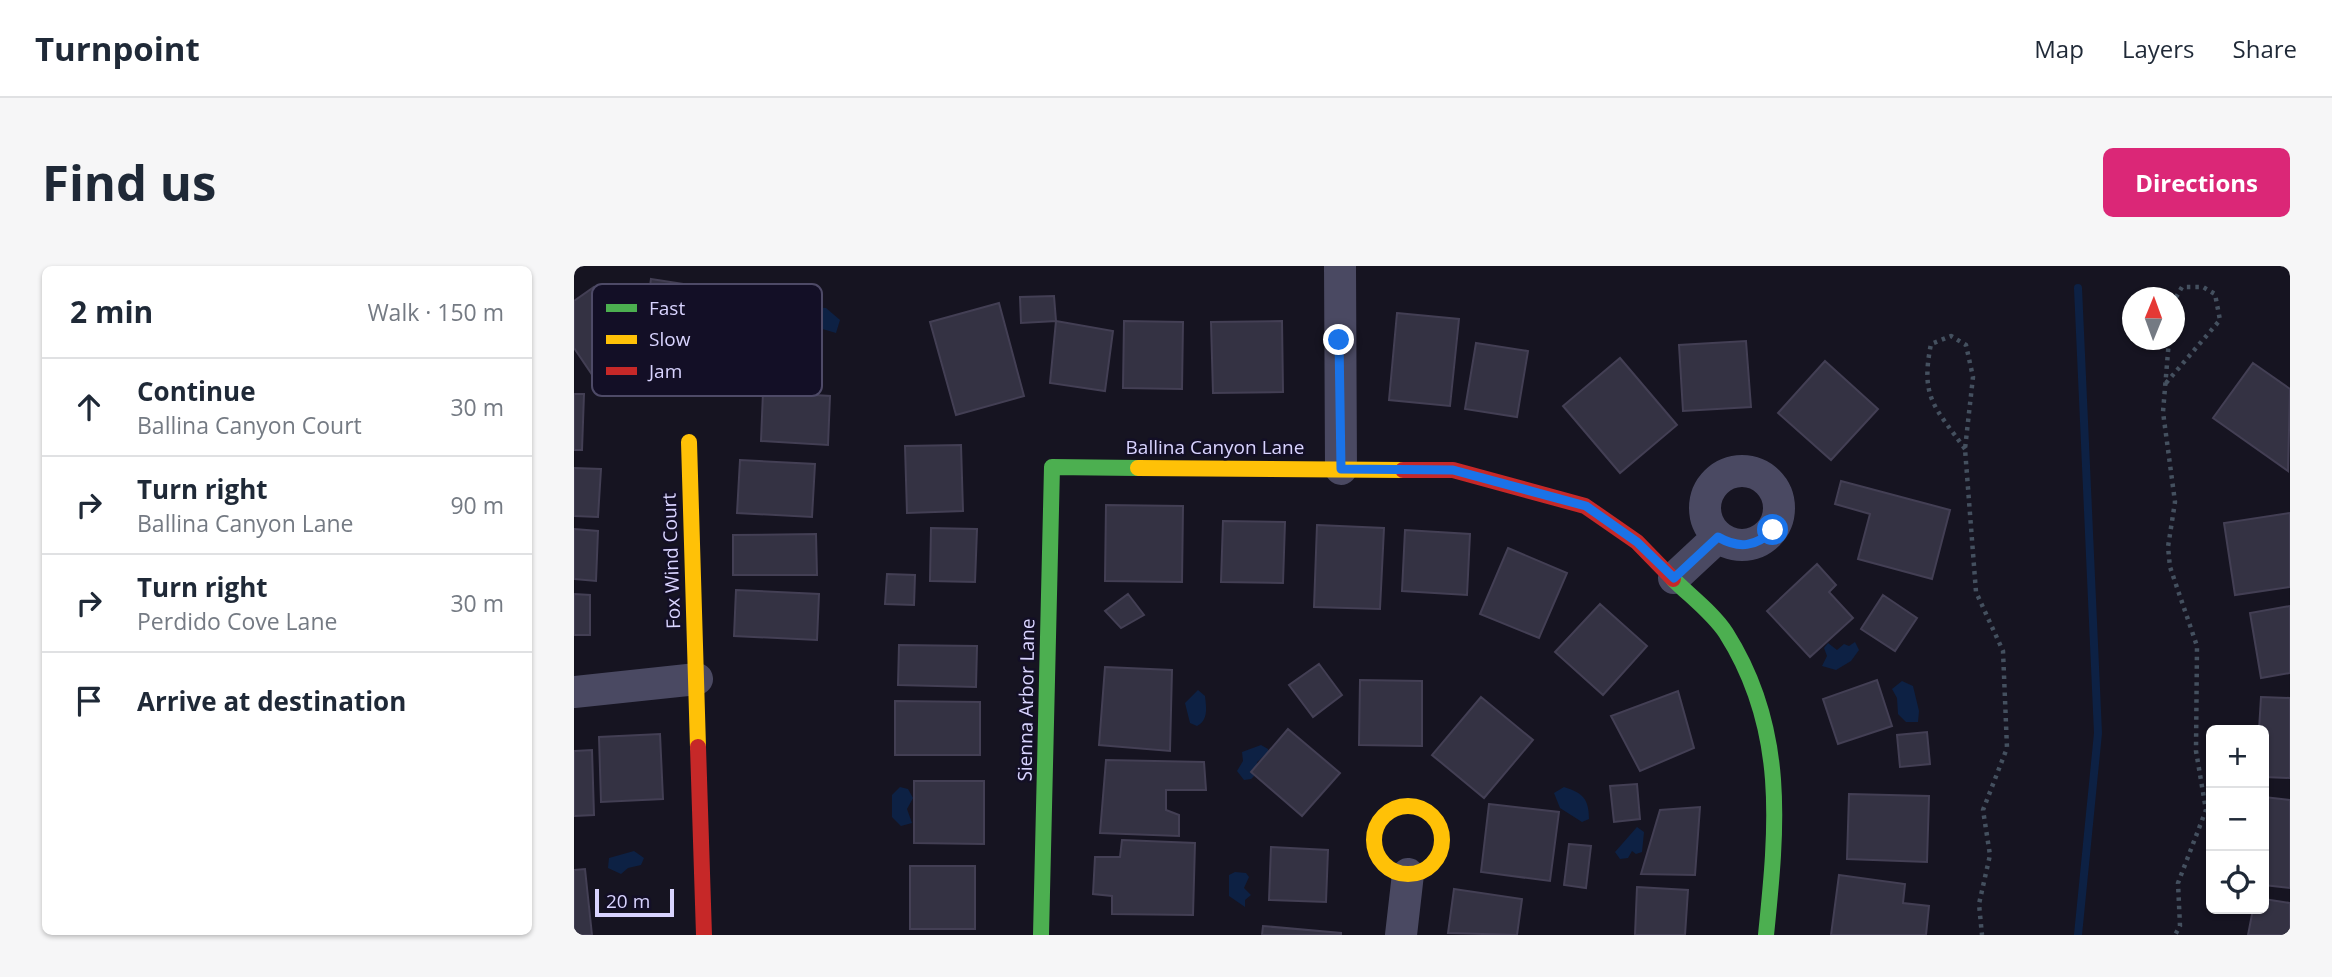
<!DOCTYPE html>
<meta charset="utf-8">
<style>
body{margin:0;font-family:"Open Sans",sans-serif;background:#f6f6f7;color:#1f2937}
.controls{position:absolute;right:21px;bottom:21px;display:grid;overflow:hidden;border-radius:10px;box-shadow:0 2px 5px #0004}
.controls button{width:63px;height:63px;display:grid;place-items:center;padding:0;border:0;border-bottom:2px solid #e0e1e3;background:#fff;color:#1f2937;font:35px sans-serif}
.compass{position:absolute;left:1548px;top:21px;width:63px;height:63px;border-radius:50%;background:#fff;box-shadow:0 2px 5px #0004;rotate:1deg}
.scale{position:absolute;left:21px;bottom:18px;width:79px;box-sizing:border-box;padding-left:7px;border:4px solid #d9d4ff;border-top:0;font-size:19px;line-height:24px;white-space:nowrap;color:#d9d4ff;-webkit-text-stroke:5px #130f26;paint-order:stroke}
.stop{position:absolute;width:21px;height:21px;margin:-16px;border:5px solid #1a73e8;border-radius:50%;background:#fff}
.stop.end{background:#1a73e8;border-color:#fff;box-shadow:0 2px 7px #0008}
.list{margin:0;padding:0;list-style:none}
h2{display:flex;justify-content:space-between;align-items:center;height:91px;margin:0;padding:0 28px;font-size:30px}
h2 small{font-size:23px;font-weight:400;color:#747a83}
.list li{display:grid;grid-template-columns:46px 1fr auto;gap:21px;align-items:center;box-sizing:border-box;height:98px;padding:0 28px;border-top:2px solid #e0e1e3}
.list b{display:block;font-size:26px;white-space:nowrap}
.list p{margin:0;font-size:23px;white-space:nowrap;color:#747a83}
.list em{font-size:23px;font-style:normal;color:#747a83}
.icon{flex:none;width:38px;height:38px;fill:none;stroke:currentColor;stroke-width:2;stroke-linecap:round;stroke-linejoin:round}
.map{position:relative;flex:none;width:1716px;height:669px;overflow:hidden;border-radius:10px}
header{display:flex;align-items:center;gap:42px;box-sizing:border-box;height:98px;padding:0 35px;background:#fff;border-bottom:2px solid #e0e1e3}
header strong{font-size:33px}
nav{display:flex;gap:38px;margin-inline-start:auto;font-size:24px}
.intro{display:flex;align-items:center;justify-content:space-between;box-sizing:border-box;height:168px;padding:0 42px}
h1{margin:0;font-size:49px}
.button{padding:18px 32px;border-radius:10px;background:#db2777;color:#fff;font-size:24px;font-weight:700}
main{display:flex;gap:42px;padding:0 42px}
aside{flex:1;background:#fff;border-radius:10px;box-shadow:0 2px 5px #0004}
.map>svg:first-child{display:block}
</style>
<header>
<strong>Turnpoint</strong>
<nav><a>Map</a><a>Layers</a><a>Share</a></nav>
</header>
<div class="intro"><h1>Find us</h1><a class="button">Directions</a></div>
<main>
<aside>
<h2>2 min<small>Walk · 150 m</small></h2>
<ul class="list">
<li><svg class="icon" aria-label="ahead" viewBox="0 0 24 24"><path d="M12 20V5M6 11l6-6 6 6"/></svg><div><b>Continue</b><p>Ballina Canyon Court</p></div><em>30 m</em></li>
<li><svg class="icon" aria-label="right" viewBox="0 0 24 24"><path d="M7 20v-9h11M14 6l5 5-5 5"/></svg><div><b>Turn right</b><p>Ballina Canyon Lane</p></div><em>90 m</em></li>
<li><svg class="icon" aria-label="right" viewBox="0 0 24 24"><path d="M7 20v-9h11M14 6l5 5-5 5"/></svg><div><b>Turn right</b><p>Perdido Cove Lane</p></div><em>30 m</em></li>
<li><svg class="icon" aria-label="arrive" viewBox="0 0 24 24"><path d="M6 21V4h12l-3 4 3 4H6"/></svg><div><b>Arrive at destination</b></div></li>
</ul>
</aside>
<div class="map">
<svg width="1716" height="669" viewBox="0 0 1716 669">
<rect width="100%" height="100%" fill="#161421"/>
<path fill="#0d2144" d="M 236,41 L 252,42 L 266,54 L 262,67 L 235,59 L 232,46 Z
M 1281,376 L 1285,384 L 1277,395 L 1262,404 L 1248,400 L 1253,390 L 1250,382 L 1254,377 L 1263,384 L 1270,378 L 1275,380 Z
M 1328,415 L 1339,420 L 1345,445 L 1344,456 L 1332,456 L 1324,448 L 1323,432 L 1318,423 Z
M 624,424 L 631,430 C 632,440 635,454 623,460 L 616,457 L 611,437 Z
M 687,479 L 694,483 L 694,487 L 683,496 L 682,508 L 677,513 L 670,514 L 663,505 L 669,495 L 668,486 Z
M 326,521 L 334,523 L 339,532 L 333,543 L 338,557 L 327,560 L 318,551 L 318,529 Z
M 990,521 C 1009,527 1015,533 1015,553 L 1008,556 L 986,542 L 980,527 Z
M 1063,561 L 1070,566 L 1068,586 L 1062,588 L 1058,585 L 1054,592 L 1046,593 L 1041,586 Z
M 60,585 L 70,592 L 67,599 L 54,602 L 47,608 L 34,602 L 35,592 Z
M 661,606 L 672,607 L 675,611 L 670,622 L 677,629 L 671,634 L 671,641 L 655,630 L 655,609 Z"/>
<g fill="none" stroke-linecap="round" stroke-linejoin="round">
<path stroke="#0d2144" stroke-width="8" d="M 1504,669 L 1524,467 L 1504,22"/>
</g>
<path fill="#343243" stroke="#433f54" stroke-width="2" d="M 77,13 L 136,22 L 128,71 L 70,62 Z
M 20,21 L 61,80 L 19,110 L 0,82 L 0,35 Z
M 480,30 L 482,55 L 447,57 L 446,31 Z
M 425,37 L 450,130 L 382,149 L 356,56 Z
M 823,47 L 885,53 L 876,140 L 815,134 Z
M 482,55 L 539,65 L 531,125 L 476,117 Z
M 550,55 L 609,56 L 608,123 L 549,122 Z
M 708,55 L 709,126 L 639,127 L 637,56 Z
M 1172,75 L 1177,141 L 1109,145 L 1105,79 Z
M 902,77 L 954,85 L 943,151 L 891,143 Z
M 1046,92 L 1103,159 L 1046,207 L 989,140 Z
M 1251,95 L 1304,143 L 1257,194 L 1204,147 Z
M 1679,97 L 1716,123 L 1714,205 L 1639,152 Z
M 189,126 L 256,130 L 254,179 L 187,175 Z
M 0,128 L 10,128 L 8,184 L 0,184 Z
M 387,179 L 389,245 L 333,247 L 331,180 Z
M 166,194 L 241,198 L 238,251 L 163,247 Z
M 0,202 L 27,203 L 24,251 L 0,250 Z
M 1267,215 L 1376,244 L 1358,313 L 1284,293 L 1296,248 L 1261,238 Z
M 532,239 L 609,240 L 608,316 L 531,315 Z
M 1716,247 L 1716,321 L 1661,329 L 1650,257 Z
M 649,255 L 711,256 L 709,317 L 647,316 Z
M 743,259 L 810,262 L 806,343 L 740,341 Z
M 357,262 L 403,263 L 401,316 L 356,315 Z
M 0,263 L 24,265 L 22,315 L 0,313 Z
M 831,264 L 896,268 L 893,329 L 828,325 Z
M 242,268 L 243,309 L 159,309 L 159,269 Z
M 934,282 L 993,307 L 965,372 L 906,348 Z
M 1243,298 L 1262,319 L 1255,326 L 1279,352 L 1236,391 L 1193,345 Z
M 313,308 L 341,309 L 340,339 L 311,338 Z
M 162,324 L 245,328 L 243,374 L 160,370 Z
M 0,328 L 16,329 L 16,369 L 0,369 Z
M 554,328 L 570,349 L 547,362 L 531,345 Z
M 1309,329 L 1343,352 L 1321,385 L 1287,363 Z
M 1026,338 L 1073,380 L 1029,429 L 981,386 Z
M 1716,340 L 1716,407 L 1687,412 L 1676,347 Z
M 325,379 L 403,380 L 402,421 L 324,419 Z
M 745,398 L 768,429 L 739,451 L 715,419 Z
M 531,401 L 598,404 L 596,485 L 525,479 Z
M 786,414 L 848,415 L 848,480 L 785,479 Z
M 1303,414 L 1318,460 L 1264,478 L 1249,433 Z
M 1104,425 L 1120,482 L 1066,505 L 1037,450 Z
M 907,431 L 959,474 L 910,532 L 858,489 Z
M 1687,431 L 1716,432 L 1716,512 L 1690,511 L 1690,464 L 1685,464 Z
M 321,435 L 406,436 L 406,489 L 321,489 Z
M 714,463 L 766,507 L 728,550 L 677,506 Z
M 1353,466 L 1356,498 L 1326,501 L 1323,469 Z
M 86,468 L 89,533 L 27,536 L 25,471 Z
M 18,484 L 20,549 L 0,550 L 0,485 Z
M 532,494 L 630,496 L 632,524 L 592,524 L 592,544 L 605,549 L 605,570 L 526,567 Z
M 340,515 L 410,515 L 410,578 L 340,577 Z
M 1063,518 L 1066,553 L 1040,556 L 1036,520 Z
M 1275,528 L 1355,530 L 1353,596 L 1273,593 Z
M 1690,531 L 1716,534 L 1716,622 L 1690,619 Z
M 915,538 L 985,546 L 976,615 L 907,606 Z
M 1126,541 L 1121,609 L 1067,608 L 1086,544 Z
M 548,574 L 621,577 L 619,649 L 538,648 L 538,630 L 519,628 L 521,591 L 546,591 Z
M 995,578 L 1017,580 L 1012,622 L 990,619 Z
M 697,581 L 754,584 L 752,636 L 695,634 Z
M 336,600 L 401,600 L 401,663 L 336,663 Z
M 11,603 L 18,669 L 0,669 L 0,604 Z
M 1265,609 L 1331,618 L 1329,637 L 1355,640 L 1352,669 L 1257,669 Z
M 1063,621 L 1114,624 L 1111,669 L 1061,669 Z
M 880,623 L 948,633 L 943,669 L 874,667 Z
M 1690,633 L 1716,637 L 1716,669 L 1674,669 L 1679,643 L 1690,643 Z
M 689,660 L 767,667 L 767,669 L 688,669 Z"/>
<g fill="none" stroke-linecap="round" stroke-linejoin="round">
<path stroke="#44505f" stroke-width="4.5" stroke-dasharray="3.5 5" stroke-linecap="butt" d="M 1595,74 L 1589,146 L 1601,236 L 1594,281 L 1596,301 L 1623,380 L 1622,485 L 1632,544 L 1604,617 L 1606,660 L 1601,669
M 1592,117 L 1646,54 L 1641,28 L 1629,21 L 1608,21 L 1601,33
M 1391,183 C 1361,141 1346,132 1357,78 L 1377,70 L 1392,79 L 1399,111 L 1391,183 L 1402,326 L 1429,385 L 1433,482 L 1409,544 L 1416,589 L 1405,638 L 1408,669"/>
<path stroke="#4a4962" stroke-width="32" d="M 766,0 L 767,203
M1131 242a37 37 0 1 1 74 0a37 37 0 1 1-74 0Z
M 1100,312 L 1144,271
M 0,426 L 123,413
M 827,669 L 834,608"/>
<path stroke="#4caf50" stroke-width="16" d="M 1099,313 C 1116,330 1139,347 1152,367 C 1213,463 1203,561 1192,669
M 467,669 L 478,201 L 564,202"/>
<path stroke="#ffc107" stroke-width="16" d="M 115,176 L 124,481
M 564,202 L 829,204
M800 574a34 34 0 1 1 68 0a34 34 0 1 1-68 0Z"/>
<path stroke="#c62828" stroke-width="16" d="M 829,204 L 879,204 L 1011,240 L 1063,276 L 1099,313
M 124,481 L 130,669"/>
</g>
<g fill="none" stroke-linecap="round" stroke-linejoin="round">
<path stroke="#1a73e8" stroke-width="9" d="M 765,74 L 767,203 L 879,204 L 1012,240 L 1063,276 L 1100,312 L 1144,271 C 1165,283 1182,281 1199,264"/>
</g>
<g text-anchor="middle" stroke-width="5" stroke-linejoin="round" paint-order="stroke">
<g font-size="19" fill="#d9d4ff" stroke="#130f26">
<text x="641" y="188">Ballina Canyon Lane</text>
<text transform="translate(97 295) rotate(-92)" y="7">Fox Wind Court</text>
<text transform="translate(452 434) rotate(-89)" y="7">Sienna Arbor Lane</text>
</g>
</g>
<rect x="18" y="18" width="230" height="112" rx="10" fill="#130f26" stroke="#4e4a67" stroke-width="2"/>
<rect x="32" y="38" width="31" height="8" fill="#4caf50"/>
<rect x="32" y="69" width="31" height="9" fill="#ffc107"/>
<rect x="32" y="101" width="31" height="8" fill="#c62828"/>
<g font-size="19" fill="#d9d4ff">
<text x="75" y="49">Fast</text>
<text x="75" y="80">Slow</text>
<text x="75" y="112">Jam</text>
</g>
</svg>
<div class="controls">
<button>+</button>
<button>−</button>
<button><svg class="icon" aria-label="locate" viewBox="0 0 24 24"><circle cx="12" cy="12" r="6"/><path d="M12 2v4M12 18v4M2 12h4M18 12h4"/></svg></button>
</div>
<svg class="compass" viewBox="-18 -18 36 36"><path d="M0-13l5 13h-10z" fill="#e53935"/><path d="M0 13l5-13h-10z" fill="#747a83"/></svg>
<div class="scale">20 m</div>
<div class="stop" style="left:1199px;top:264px"></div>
<div class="stop end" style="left:765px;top:74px"></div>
</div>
</main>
